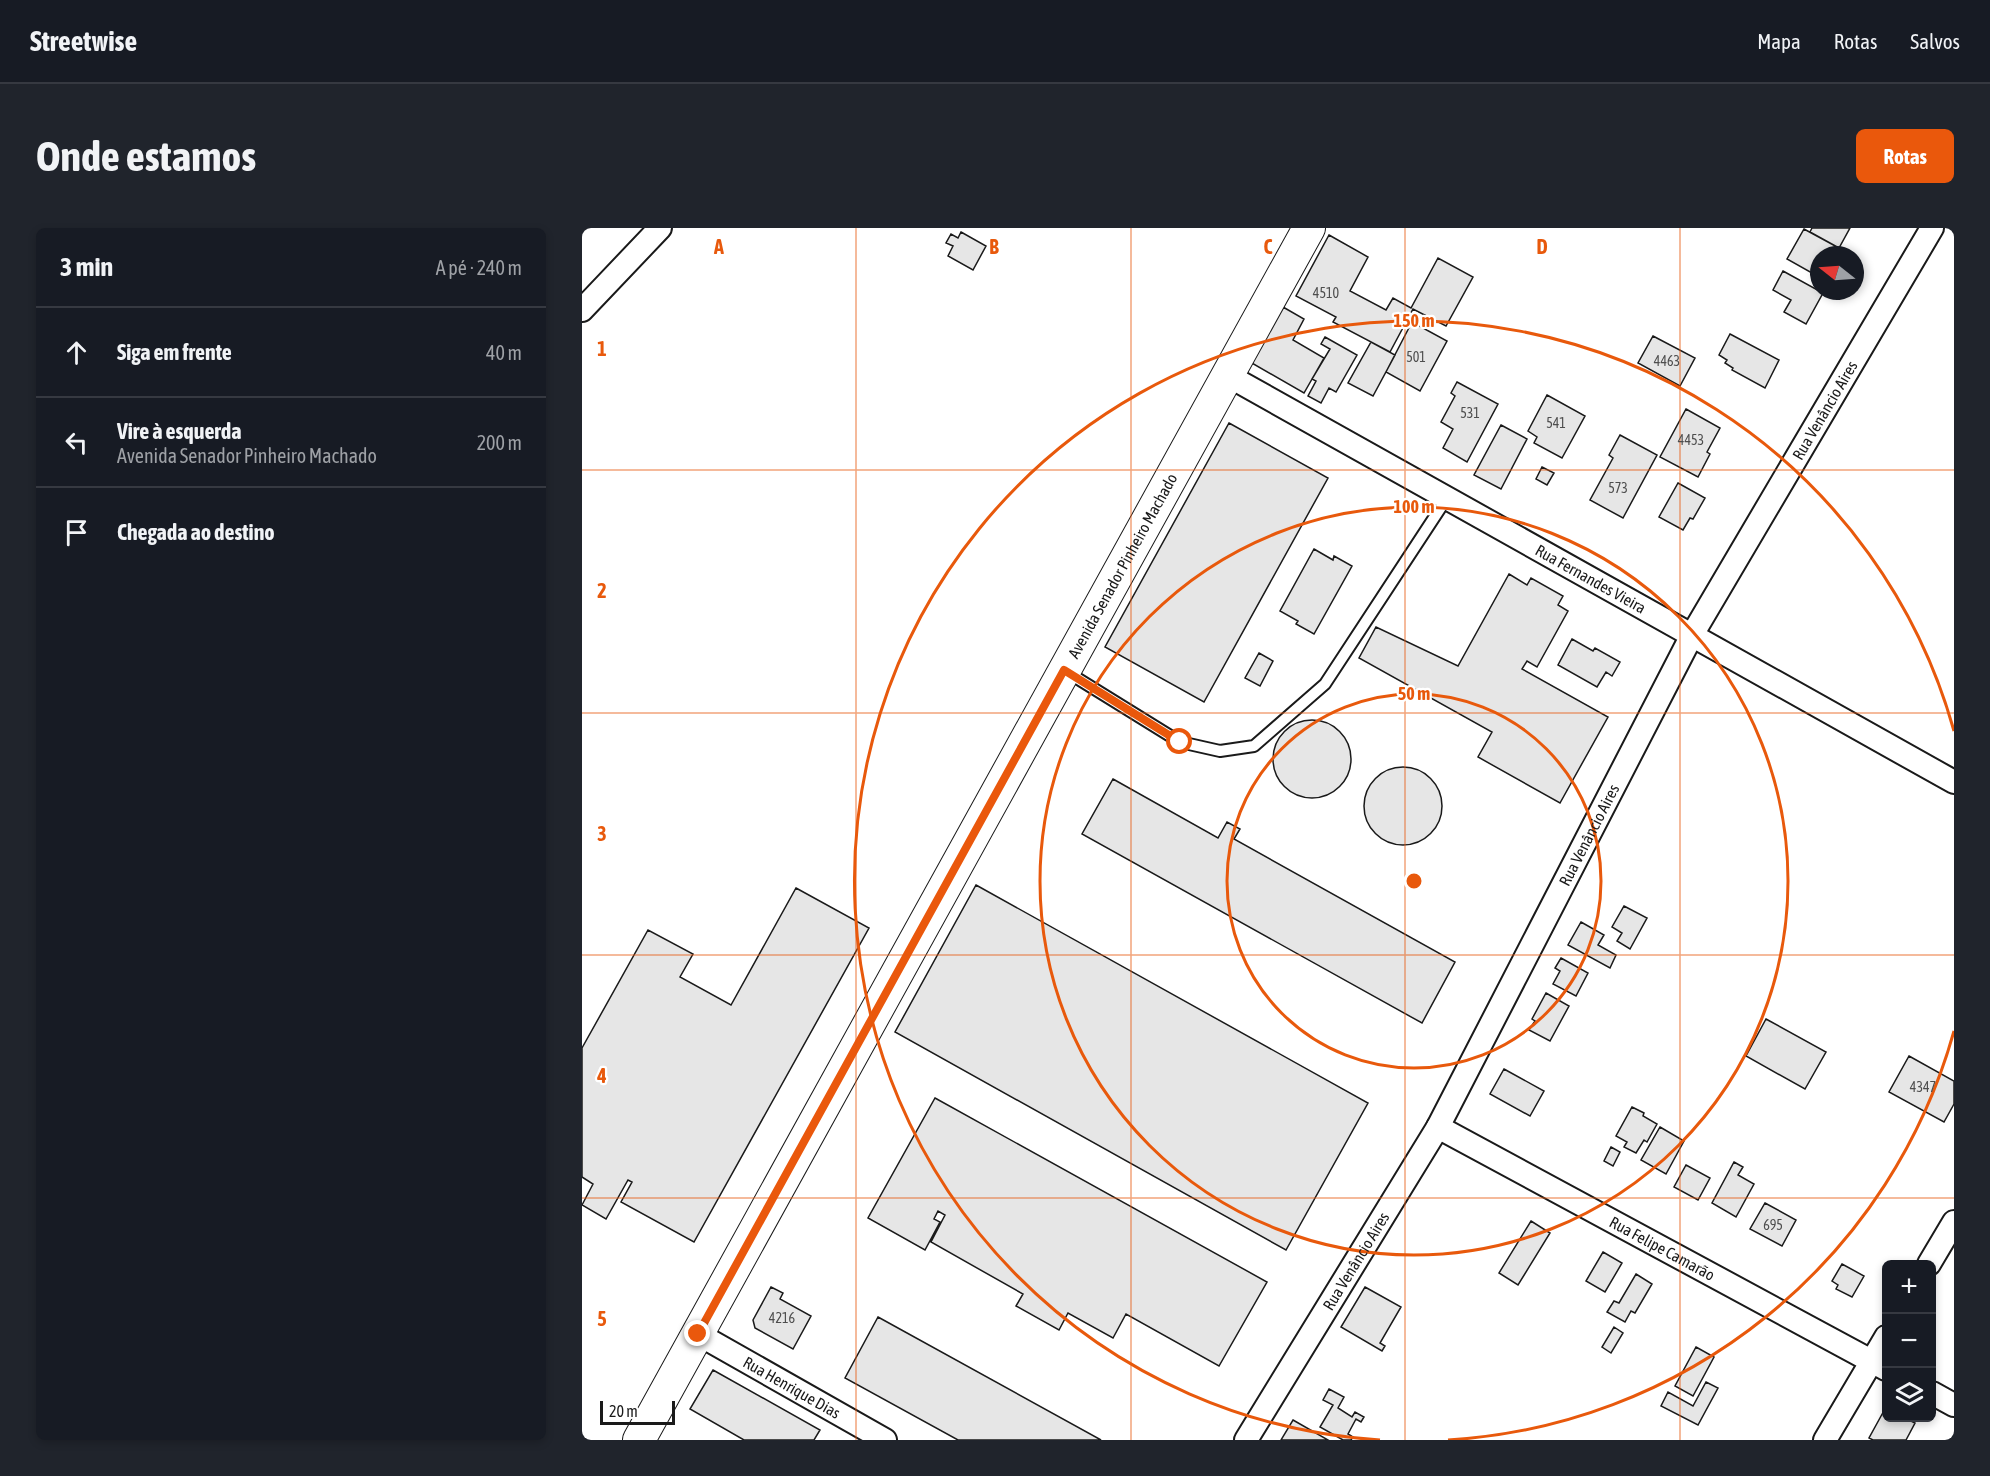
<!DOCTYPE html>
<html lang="pt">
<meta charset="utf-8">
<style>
body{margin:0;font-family:"Asap Condensed",sans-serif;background:#20242c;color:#f1f3f6}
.controls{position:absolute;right:18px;bottom:18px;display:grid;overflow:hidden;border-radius:9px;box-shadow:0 3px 9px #0003}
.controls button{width:54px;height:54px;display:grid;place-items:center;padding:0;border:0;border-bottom:2px solid #363941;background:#171b24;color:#f1f3f6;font:30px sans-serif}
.compass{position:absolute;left:1228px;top:18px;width:54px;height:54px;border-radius:50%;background:#171b24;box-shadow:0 3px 9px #0003;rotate:287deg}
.scale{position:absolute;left:18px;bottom:15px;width:75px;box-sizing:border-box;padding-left:6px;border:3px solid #1a1a1a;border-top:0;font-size:16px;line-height:21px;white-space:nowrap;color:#1a1a1a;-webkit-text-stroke:4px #fff;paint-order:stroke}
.stop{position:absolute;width:18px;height:18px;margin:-14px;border:4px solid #ea580c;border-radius:50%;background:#fff}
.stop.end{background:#ea580c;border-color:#fff;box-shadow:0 2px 6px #0008}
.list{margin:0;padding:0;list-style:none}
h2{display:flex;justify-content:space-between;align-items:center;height:78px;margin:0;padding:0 24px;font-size:26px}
h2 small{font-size:20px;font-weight:400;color:#9ea1a6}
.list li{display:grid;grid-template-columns:39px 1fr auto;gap:18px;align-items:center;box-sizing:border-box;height:90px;padding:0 24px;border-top:2px solid #363941}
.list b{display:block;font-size:22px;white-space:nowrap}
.list p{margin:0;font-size:20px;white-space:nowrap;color:#9ea1a6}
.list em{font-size:20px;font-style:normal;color:#9ea1a6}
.icon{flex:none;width:33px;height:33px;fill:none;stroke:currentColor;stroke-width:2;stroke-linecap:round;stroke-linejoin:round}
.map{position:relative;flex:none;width:1372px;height:1212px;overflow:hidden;border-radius:9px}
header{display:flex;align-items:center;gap:36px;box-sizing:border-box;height:84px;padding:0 30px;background:#171b24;border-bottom:2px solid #363941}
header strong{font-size:28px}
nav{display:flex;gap:33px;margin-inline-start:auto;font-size:21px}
.intro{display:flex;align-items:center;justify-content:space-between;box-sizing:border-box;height:144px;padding:0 36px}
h1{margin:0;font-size:42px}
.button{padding:15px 27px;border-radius:9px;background:#ea580c;color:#fff;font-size:21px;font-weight:700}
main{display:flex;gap:36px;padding:0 36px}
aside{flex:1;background:#171b24;border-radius:9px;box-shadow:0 3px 9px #0003}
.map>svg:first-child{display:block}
</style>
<header>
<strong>Streetwise</strong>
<nav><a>Mapa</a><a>Rotas</a><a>Salvos</a></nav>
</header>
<div class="intro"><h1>Onde estamos</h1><a class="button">Rotas</a></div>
<main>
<aside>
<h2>3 min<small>A pé · 240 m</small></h2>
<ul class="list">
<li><svg class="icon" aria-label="ahead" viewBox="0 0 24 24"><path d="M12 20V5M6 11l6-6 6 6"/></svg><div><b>Siga em frente</b></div><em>40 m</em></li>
<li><svg class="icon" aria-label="left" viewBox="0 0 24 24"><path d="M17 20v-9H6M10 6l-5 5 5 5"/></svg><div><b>Vire à esquerda</b><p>Avenida Senador Pinheiro Machado</p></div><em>200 m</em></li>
<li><svg class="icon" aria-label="arrive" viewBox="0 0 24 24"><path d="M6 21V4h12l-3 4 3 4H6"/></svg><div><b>Chegada ao destino</b></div></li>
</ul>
</aside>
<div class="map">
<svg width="1372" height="1212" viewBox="0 0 1372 1212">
<rect width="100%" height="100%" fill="#fff"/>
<path fill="#e6e6e6" stroke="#1a1a1a" stroke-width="1.5" d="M 1230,0 L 1268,0 L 1257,20 L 1228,4 Z
M 1222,1 L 1257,20 L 1253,27 L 1237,27 L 1237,49 L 1205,31 Z
M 379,4 L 404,18 L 391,42 L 366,28 L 371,18 L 364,15 L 369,6 L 376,10 Z
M 747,7 L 786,29 L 768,63 L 804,82 L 811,70 L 829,80 L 856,30 L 891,49 L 864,98 L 831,81 L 808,124 L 751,94 L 754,89 L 714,68 Z
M 1201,43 L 1241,65 L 1224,96 L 1202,84 L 1209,72 L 1191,62 Z
M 701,79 L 722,91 L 711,112 L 742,130 L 722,165 L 668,134 Z
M 830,94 L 865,113 L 838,163 L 804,144 Z
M 1148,106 L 1197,132 L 1183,160 L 1150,142 L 1151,140 L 1143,135 L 1145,132 L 1137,127 Z
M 1071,108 L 1113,130 L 1098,158 L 1056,135 Z
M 743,109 L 775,127 L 754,164 L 747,160 L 739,175 L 726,168 L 734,153 L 730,151 L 748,121 L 739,116 Z
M 789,114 L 813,127 L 791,168 L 766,155 Z
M 875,154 L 916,176 L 885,234 L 861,220 L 871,201 L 859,194 L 873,168 L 869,165 Z
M 965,167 L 1003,188 L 980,230 L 952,215 L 955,209 L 946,203 Z
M 1104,181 L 1138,200 L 1125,224 L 1128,226 L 1116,249 L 1078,229 Z
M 647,195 L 746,250 L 622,474 L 523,419 Z
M 919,197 L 945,211 L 919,261 L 892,247 Z
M 1038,207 L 1075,227 L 1041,290 L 1008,272 L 1031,230 L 1027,227 Z
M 960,239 L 972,245 L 965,257 L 954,251 Z
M 1096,255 L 1123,270 L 1111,291 L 1108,290 L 1101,302 L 1077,289 Z
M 732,321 L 751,332 L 752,328 L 770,338 L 732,406 L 714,396 L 716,393 L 698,383 Z
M 927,346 L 945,357 L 949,350 L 981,368 L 976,377 L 986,383 L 955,439 L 945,433 L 940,441 L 1026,489 L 978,575 L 896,529 L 910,504 L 777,430 L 794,399 L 876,438 Z
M 990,411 L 1011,423 L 1013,420 L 1038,434 L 1030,448 L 1024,444 L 1015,459 L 976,437 Z
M 677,425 L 691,433 L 678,458 L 663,450 Z
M691 531a39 39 0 1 1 78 0a39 39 0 1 1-78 0Z
M782 578a39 39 0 1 1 78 0a39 39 0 1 1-78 0Z
M 531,551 L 636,610 L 645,594 L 658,601 L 652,611 L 873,734 L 840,795 L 500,606 Z
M 394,657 L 786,875 L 704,1022 L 313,804 Z
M 214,660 L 287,700 L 112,1014 L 39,974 L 50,954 L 46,952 L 24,991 L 0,977 L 11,956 L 0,949 L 0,820 L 66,702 L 111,726 L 98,749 L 149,777 Z
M 1042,678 L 1065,690 L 1048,721 L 1035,713 L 1040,705 L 1030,699 Z
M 999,694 L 1022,707 L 1016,717 L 1034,727 L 1028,740 L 986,717 Z
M 979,730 L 1006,745 L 994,768 L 971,756 L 978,743 L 973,740 Z
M 964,765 L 987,778 L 968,813 L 947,802 L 953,793 L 950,791 Z
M 1184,791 L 1244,824 L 1223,861 L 1164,828 Z
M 1327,828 L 1372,853 L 1372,876 L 1362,894 L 1307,864 Z
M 922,841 L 962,863 L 948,888 L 908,866 Z
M 353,870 L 685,1054 L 637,1138 L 544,1086 L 531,1110 L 486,1085 L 477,1102 L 434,1078 L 441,1066 L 349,1014 L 363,987 L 356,983 L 352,991 L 358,994 L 343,1022 L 286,990 Z
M 1050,879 L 1062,885 L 1061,888 L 1075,896 L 1065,914 L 1062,912 L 1054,925 L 1042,919 L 1045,914 L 1034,908 Z
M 1078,899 L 1102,913 L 1084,946 L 1059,932 Z
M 1029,919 L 1038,924 L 1031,938 L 1022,933 Z
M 1152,934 L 1161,939 L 1156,947 L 1172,956 L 1154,989 L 1130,975 Z
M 1104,937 L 1128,950 L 1116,972 L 1092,959 Z
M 1183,975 L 1214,992 L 1200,1018 L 1168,1001 Z
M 949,993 L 968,1005 L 936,1057 L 917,1045 Z
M 1021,1024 L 1040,1035 L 1023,1064 L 1004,1053 Z
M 1260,1036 L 1282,1048 L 1270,1069 L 1254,1061 L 1256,1057 L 1250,1053 Z
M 1054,1046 L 1070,1056 L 1053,1085 L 1049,1083 L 1043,1094 L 1025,1084 L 1032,1073 L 1037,1075 Z
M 189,1059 L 201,1065 L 198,1071 L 229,1088 L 211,1121 L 173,1100 L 171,1092 Z
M 783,1059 L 819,1079 L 798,1115 L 803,1118 L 800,1123 L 759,1099 Z
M 296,1089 L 519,1212 L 376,1212 L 263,1150 Z
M 1032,1099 L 1041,1105 L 1029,1125 L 1020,1119 Z
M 1114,1119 L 1132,1129 L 1111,1168 L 1093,1158 Z
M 131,1142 L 238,1202 L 232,1212 L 162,1212 L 108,1181 Z
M 1124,1154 L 1136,1160 L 1116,1197 L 1079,1178 L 1086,1164 L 1111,1178 Z
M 747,1161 L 762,1169 L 756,1180 L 770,1189 L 773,1184 L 782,1189 L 779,1194 L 774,1191 L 766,1206 L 771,1209 L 769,1212 L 761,1212 L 738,1199 L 751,1177 L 741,1172 Z
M 1304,1179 L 1304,1190 L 1323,1190 L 1333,1195 L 1324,1212 L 1291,1212 L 1287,1210 Z
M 711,1192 L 746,1212 L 699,1212 Z"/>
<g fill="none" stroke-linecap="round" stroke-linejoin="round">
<defs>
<path id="service" d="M 485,444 L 598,514 L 638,523 L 672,518 L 743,456 L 865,270"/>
<g id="minor">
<path d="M 0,82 L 78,0"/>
<path id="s1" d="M 645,147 L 1372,554"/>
<path id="s2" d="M 856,899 L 1304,1141"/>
<path d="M 1347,1036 L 1372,994"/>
<path id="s3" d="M 116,1106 L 303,1212"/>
<path d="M 1350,1165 L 1372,1177"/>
<path id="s4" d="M 664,1212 L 856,899 L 1110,407 L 1350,0"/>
<path d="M 1243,1212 L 1304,1109"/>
</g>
<g id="secondary">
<path id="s5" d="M 57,1212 L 727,0"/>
</g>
</defs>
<use href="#service" stroke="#1a1a1a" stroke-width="14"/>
<use href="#minor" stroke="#1a1a1a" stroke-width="26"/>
<use href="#secondary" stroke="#1a1a1a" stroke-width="34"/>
<use href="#service" stroke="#fff" stroke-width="10"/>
<use href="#minor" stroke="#fff" stroke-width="22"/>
<use href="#secondary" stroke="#fff" stroke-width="32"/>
</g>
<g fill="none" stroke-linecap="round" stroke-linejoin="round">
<path stroke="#ea580c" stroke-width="8" d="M 116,1106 L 482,442 L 598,514"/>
</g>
<path fill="none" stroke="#e8590c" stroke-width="1.5" stroke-opacity="0.55" d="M 274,0 L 274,1212M 549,0 L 549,1212M 823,0 L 823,1212M 1098,0 L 1098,1212M 0,242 L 1372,242M 0,485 L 1372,485M 0,727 L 1372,727M 0,970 L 1372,970"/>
<g fill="none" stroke="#e8590c" stroke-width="3">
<circle cx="832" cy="653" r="187"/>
<circle cx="832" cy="653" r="374"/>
<path d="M1372 803A560 560 0 0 1 866 1212M798 1212A560 560 0 1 1 1372 503"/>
</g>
<g text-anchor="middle" stroke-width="4.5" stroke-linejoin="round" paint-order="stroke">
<g font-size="14" fill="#4d4d4d">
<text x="744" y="70">4510</text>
<text x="834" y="134">501</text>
<text x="1085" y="138">4463</text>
<text x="888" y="190">531</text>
<text x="974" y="200">541</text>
<text x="1109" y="217">4453</text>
<text x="1036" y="265">573</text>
<text x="1341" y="864">4347</text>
<text x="1191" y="1002">695</text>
<text x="200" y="1095">4216</text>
</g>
<g font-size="16" fill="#1a1a1a" stroke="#fff">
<text dy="6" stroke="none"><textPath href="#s4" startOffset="1182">Rua Venâncio Aires</textPath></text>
<text dy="6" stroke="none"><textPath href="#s5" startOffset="999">Avenida Senador Pinheiro Machado</textPath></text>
<text dy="6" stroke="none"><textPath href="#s1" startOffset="417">Rua Fernandes Vieira</textPath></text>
<text dy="6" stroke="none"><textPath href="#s4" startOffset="696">Rua Venâncio Aires</textPath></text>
<text dy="6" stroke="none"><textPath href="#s2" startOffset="255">Rua Felipe Camarão</textPath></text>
<text dy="6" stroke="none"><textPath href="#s4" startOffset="210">Rua Venâncio Aires</textPath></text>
<text dy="6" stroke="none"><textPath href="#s3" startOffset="108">Rua Henrique Dias</textPath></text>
</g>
</g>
<g font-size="20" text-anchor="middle" font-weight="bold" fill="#e8590c" stroke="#fff" stroke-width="4.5" stroke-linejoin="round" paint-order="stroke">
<text x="137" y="26">A</text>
<text x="412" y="26">B</text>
<text x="686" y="26">C</text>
<text x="960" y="26">D</text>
<text x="20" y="128">1</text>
<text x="20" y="370">2</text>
<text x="20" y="613">3</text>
<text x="20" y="855">4</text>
<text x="20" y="1098">5</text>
</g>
<circle cx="832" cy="653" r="9" fill="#e8590c" stroke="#fff" stroke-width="3"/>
<g font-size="18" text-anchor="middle" font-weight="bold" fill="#e8590c" stroke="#fff" stroke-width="4.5" stroke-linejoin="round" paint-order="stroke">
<text x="832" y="99">150 m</text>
<text x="832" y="285">100 m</text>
<text x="832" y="472">50 m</text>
</g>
</svg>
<div class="controls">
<button>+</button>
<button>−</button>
<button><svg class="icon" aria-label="layers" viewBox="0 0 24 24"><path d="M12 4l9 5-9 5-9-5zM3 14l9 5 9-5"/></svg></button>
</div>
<svg class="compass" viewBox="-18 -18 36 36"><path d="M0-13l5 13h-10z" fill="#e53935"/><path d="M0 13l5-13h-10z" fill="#9ea1a6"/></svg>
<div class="scale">20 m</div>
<div class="stop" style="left:598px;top:514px"></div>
<div class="stop end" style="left:116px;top:1106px"></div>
</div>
</main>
